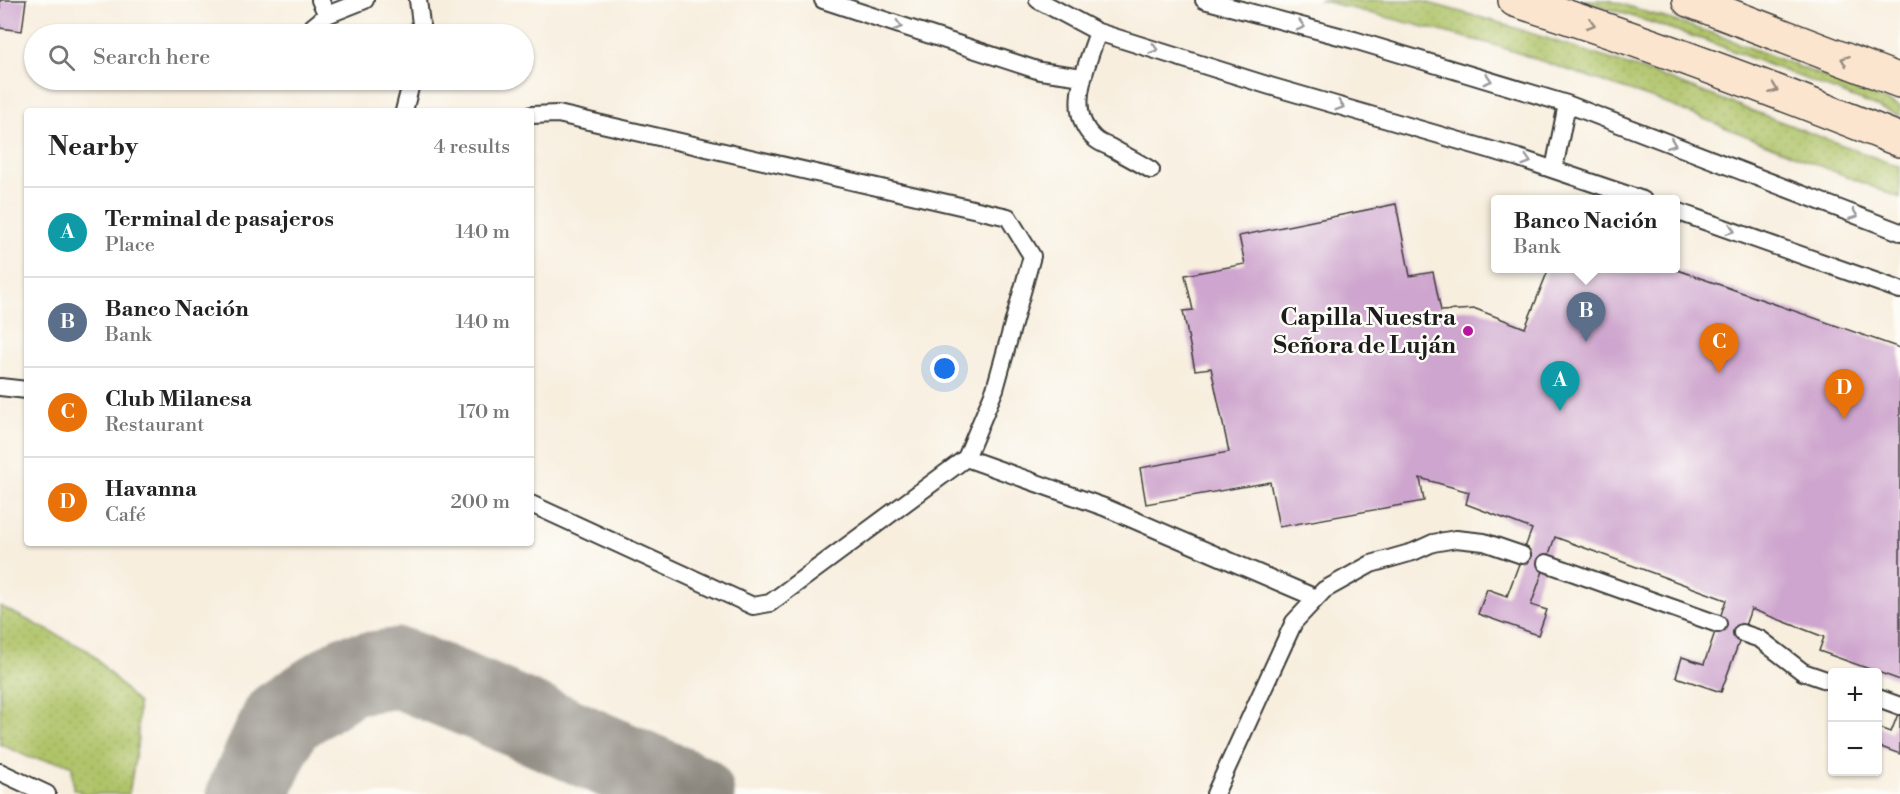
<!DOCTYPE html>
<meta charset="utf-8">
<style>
body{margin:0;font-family:"Libre Bodoni",serif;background:#f2f2f2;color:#222}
.controls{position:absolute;right:18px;bottom:18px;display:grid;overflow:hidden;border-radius:6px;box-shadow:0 2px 4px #0004}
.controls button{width:54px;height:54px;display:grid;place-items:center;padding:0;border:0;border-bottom:2px solid #e0e0e0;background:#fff;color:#222;font:30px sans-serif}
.you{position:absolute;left:945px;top:369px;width:21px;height:21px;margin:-15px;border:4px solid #fff;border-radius:50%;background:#1a73e8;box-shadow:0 0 0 9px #1a73e833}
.badge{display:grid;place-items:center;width:39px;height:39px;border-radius:50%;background:#0b8043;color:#fff;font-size:20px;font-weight:700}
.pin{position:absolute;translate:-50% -50px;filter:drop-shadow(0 2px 3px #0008)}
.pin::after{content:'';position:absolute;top:32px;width:21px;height:18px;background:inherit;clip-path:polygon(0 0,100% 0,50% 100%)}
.popup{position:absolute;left:1491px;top:195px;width:189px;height:78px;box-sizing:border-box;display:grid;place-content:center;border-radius:6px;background:#fff;filter:drop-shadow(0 2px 4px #0005);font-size:20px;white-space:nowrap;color:#767676}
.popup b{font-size:22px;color:#222}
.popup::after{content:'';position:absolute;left:50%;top:100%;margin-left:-12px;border:12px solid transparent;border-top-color:#fff}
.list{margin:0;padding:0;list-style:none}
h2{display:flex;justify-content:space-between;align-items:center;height:78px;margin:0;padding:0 24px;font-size:26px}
h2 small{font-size:20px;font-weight:400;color:#767676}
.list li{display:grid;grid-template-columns:39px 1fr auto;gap:18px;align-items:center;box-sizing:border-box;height:90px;padding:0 24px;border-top:2px solid #e0e0e0}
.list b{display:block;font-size:22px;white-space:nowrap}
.list p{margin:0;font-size:20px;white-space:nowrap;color:#767676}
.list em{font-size:20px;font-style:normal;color:#767676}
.icon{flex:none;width:33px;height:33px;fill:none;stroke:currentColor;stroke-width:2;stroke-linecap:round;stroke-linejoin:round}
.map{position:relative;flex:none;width:1900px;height:794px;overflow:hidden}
.search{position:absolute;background:#fff;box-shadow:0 2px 4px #0004;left:24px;top:24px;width:510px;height:66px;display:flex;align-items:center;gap:15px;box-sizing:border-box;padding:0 21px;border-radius:33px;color:#767676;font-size:22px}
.panel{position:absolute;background:#fff;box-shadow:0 2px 4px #0004;left:24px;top:108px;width:510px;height:438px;border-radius:6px}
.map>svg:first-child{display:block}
</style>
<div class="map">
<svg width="1900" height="794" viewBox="0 0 1900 794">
<defs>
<pattern id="grass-dots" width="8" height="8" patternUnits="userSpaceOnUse" patternTransform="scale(1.5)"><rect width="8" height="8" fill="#afc368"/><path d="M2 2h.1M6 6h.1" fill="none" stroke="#96a75a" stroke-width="1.8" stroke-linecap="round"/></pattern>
</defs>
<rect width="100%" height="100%" fill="#fdfcf7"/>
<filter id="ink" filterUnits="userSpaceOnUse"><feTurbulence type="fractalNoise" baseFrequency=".0167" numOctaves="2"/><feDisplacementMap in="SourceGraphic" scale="12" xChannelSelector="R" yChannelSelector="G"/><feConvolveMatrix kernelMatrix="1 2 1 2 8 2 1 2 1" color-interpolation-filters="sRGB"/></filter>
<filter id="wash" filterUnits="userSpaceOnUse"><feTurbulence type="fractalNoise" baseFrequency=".008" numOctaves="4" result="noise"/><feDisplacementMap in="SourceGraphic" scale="24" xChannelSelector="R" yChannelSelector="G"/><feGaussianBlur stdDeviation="1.35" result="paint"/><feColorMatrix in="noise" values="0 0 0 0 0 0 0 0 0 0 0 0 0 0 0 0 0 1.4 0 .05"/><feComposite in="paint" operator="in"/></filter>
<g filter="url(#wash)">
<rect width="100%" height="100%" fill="#f7eede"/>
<path fill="url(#grass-dots)" stroke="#667042" stroke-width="1.5" d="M 1319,0 L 1418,0 L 1497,22 L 1658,75 L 1900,167 L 1900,198 L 1657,100 L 1491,44 Z
M 1583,0 L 1609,0 L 1715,34 L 1900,106 L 1900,116 L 1710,42 Z
M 0,606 L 89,651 L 138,703 L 138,741 L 129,794 L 85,794 L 73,789 L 72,766 L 66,763 L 30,758 L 0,744 Z"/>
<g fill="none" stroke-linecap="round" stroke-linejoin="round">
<path stroke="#8a857d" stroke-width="81" d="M 247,794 L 282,719 L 349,675 L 400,668 L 486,703 L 694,794"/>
</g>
<g id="blocks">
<path fill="#cea5ce" d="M 0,0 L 26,0 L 22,31 L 0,28 Z
M 1396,204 L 1410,276 L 1433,272 L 1441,311 L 1476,309 L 1525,328 L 1549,268 L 1672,268 L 1900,348 L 1900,680 L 1819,651 L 1824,637 L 1751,609 L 1721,692 L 1676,677 L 1682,657 L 1704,664 L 1726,600 L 1555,537 L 1531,605 L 1547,610 L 1538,635 L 1478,614 L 1487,589 L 1507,596 L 1532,529 L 1466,504 L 1469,492 L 1420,478 L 1424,501 L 1279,527 L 1270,482 L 1146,504 L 1140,468 L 1229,452 L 1211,368 L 1195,370 L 1183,311 L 1193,310 L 1185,275 L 1245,264 L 1239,236 Z
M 1900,709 L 1900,754 L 1878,746 L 1878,727 L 1891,732 Z"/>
</g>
</g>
<g filter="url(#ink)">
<use href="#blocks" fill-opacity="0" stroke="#3d3c39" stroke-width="1.5"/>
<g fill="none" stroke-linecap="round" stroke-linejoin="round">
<defs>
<path id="lane" d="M 320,0 L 327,15 L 365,0
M 418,0 L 421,24 L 419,34
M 823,0 L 1040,71 L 1083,77
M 1038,0 L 1098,32 L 1270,86 L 1519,158 L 1643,200
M 1204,0 L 1354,40 L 1567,104 L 1900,232
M 1098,32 C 1088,63 1064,111 1094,138 C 1098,142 1105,145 1110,147 C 1124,155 1138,162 1151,170
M 304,34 L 327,15
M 404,111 L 412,80
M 531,115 L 558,114 L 1008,217 L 1032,256 L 995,389 L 966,458 L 770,603 L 753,606 L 531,504
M 1554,169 L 1567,104
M 1676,211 L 1900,290
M 0,387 L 27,390
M 966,458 L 1104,507 L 1316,598
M 1546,563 L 1718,624
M 1742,633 L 1760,639 L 1803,672 L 1832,682
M 1878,698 L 1900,706
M 0,772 L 47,794
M 1215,794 L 1294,622 L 1324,590 L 1371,564 L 1413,552 L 1433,543 L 1456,539 L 1484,542 L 1522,555"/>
<path id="secondary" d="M 1515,0 C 1645,41 1773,89 1900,140
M 1689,0 L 1900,81"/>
</defs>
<use href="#lane" stroke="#3d3c39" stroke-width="20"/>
<use href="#secondary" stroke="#3d3c39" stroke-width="36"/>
<use href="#lane" stroke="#fff" stroke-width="16"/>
<use href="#secondary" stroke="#fbe5cf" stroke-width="33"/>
</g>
<defs><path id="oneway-chevron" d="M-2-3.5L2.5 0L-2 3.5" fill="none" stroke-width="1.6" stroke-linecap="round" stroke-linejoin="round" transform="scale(1.5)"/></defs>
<g stroke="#978b7e">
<use href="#oneway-chevron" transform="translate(1591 24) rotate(17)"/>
<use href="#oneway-chevron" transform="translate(1845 60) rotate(-159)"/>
<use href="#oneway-chevron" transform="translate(1774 89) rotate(21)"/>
</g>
<g stroke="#999">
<use href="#oneway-chevron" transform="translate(898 26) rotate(18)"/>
<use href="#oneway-chevron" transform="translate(1301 26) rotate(15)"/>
<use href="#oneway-chevron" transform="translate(1154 49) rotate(17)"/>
<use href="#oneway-chevron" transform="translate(1488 80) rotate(17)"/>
<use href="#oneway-chevron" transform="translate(1340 106) rotate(16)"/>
<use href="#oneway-chevron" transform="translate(1672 144) rotate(21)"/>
<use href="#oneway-chevron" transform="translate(1527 161) rotate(17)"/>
<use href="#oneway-chevron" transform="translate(1854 215) rotate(21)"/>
<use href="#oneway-chevron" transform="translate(1731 230) rotate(19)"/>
</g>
</g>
<circle fill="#b5179e" stroke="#fdfcf7" stroke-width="2" cx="1468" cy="331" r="6"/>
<g text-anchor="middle" stroke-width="5" stroke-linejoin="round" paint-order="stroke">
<g font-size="24" font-weight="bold" fill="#1c1c1c" stroke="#fdfcf7" text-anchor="end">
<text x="1456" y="325">Capilla Nuestra<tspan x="1456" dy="28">Señora de Luján</tspan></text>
</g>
</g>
</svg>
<div class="controls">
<button>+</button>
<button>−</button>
</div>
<div class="you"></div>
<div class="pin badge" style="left:1560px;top:411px;background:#0f9aa8">A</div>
<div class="pin badge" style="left:1586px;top:342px;background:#5c6f8a">B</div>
<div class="popup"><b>Banco Nación</b>Bank</div>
<div class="pin badge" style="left:1719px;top:373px;background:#e8710a">C</div>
<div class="pin badge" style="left:1844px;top:419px;background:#e8710a">D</div>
<div class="search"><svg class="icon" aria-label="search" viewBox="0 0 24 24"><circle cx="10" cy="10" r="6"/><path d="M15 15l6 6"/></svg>Search here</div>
<section class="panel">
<h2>Nearby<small>4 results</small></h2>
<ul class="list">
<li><span class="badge" style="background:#0f9aa8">A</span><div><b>Terminal de pasajeros</b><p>Place</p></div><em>140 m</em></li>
<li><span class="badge" style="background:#5c6f8a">B</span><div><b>Banco Nación</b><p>Bank</p></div><em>140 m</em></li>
<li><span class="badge" style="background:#e8710a">C</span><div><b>Club Milanesa</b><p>Restaurant</p></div><em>170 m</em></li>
<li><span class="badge" style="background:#e8710a">D</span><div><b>Havanna</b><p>Café</p></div><em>200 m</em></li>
</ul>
</section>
</div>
